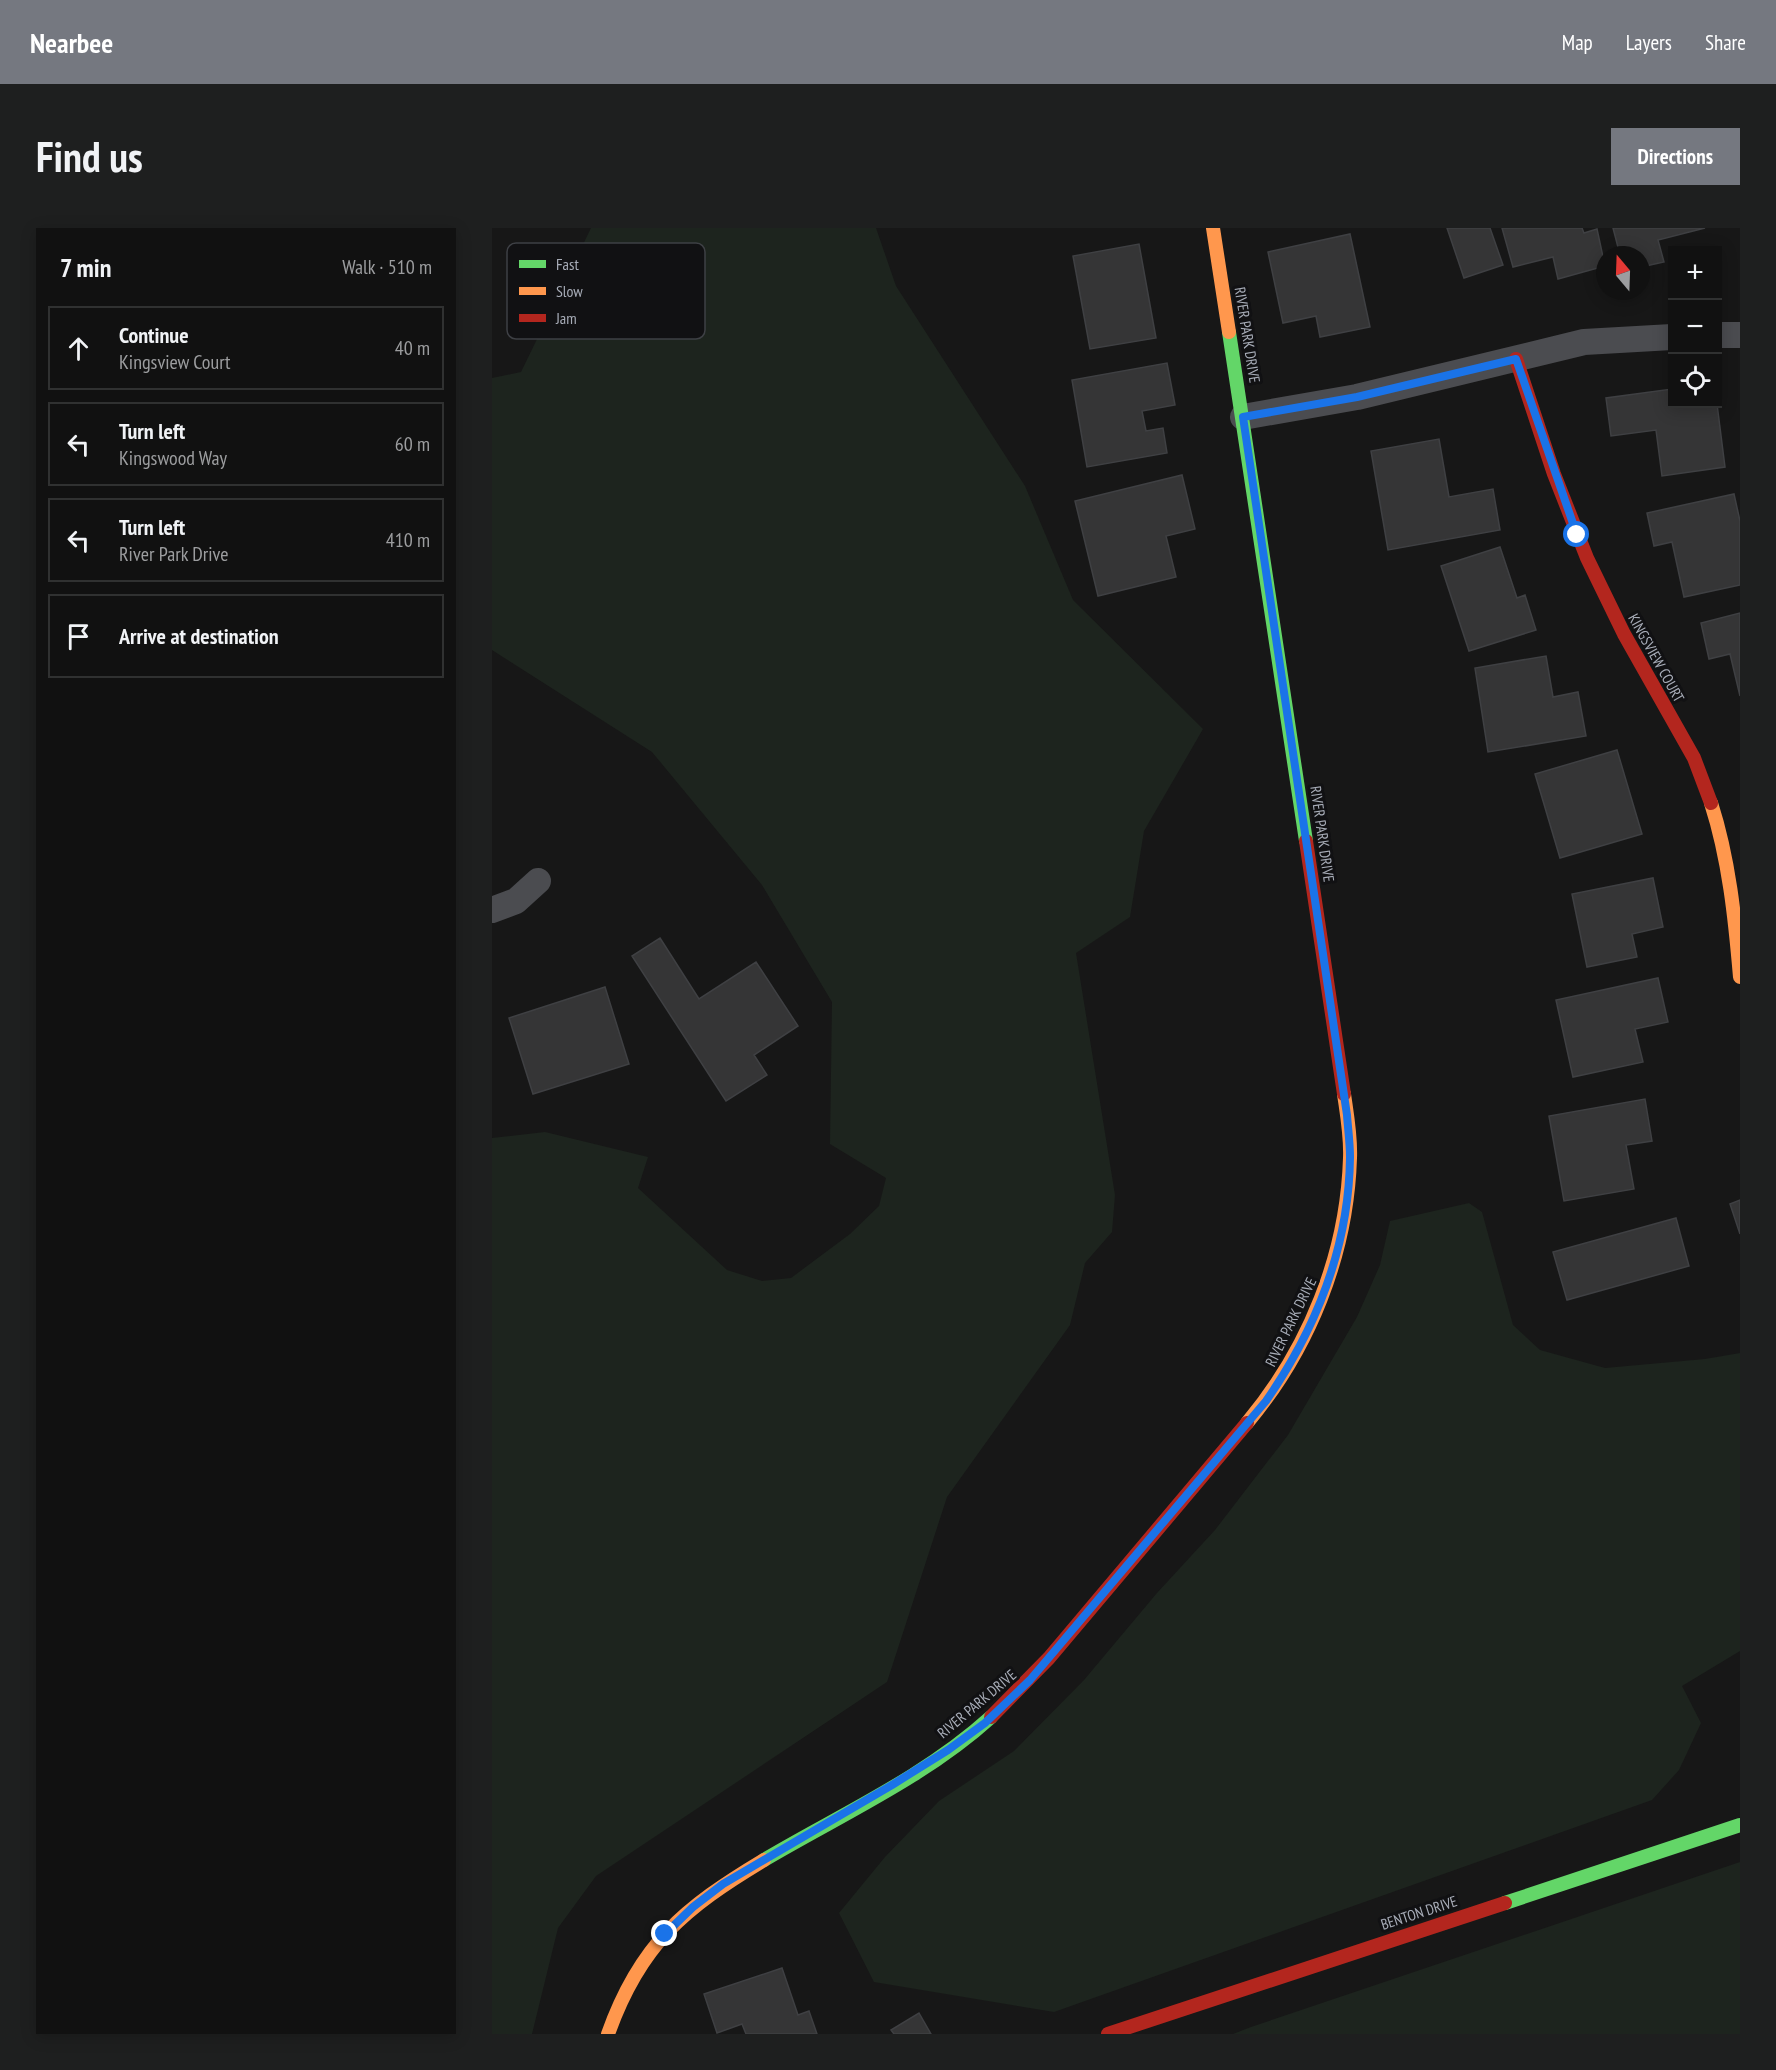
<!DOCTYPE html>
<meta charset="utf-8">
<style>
body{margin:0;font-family:"PT Sans Narrow",sans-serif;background:#1e1f1f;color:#f1f3f6}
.controls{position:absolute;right:18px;top:18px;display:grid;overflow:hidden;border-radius:0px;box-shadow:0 3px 15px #0003}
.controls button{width:54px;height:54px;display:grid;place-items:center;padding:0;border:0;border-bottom:2px solid #303131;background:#111;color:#f1f3f6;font:30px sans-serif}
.compass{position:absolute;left:1104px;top:18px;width:54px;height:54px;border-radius:50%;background:#111;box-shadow:0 3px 15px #0003;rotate:341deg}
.stop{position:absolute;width:18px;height:18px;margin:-14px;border:4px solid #1a73e8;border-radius:50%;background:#fff}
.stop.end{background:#1a73e8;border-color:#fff;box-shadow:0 2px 6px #0008}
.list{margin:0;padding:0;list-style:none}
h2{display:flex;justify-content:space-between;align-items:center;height:78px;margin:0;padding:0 24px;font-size:26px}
h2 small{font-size:20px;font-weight:400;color:#9c9d9f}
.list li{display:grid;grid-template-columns:39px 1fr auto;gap:18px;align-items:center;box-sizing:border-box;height:84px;margin:0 12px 12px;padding:0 12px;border:2px solid #303131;border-radius:0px}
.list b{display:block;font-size:22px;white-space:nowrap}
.list p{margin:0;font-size:20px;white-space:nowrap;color:#9c9d9f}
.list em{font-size:20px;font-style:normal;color:#9c9d9f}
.icon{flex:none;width:33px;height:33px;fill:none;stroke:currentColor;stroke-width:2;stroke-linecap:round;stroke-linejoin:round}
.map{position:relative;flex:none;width:1248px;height:1806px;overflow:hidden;border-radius:0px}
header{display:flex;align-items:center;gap:36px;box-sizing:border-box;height:84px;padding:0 30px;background:#757880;color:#fff}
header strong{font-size:28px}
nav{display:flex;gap:33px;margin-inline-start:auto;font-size:21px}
.intro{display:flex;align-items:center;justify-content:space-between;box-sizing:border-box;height:144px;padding:0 36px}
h1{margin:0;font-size:42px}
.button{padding:15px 27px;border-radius:0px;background:#757880;color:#fff;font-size:21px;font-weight:700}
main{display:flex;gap:36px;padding:0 36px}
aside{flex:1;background:#111;border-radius:0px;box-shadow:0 3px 15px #0003}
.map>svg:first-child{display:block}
</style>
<header>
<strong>Nearbee</strong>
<nav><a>Map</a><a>Layers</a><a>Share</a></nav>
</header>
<div class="intro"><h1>Find us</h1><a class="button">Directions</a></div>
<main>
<aside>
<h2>7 min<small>Walk · 510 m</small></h2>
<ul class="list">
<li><svg class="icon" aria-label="ahead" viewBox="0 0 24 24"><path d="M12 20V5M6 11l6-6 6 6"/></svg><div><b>Continue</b><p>Kingsview Court</p></div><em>40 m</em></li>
<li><svg class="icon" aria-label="left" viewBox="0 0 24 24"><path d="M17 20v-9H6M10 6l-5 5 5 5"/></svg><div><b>Turn left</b><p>Kingswood Way</p></div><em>60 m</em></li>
<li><svg class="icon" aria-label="left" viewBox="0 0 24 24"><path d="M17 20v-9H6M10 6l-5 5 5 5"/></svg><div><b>Turn left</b><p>River Park Drive</p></div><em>410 m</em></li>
<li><svg class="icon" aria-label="arrive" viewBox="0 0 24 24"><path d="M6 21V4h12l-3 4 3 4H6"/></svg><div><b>Arrive at destination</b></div></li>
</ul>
</aside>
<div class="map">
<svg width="1248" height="1806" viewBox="0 0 1248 1806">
<rect width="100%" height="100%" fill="#171717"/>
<path fill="#1d241e" d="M 99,0 L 384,0 L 404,58 L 533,258 L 581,372 L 711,501 L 652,603 L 638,689 L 584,725 L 623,967 L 620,1004 L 593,1035 L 578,1097 L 455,1269 L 395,1454 L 104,1648 L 66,1700 L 40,1806 L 0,1806 L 0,910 L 53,904 L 156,929 L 146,960 L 235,1042 L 270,1053 L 299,1050 L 358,1006 L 387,978 L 394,950 L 338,916 L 340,774 L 270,657 L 160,524 L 0,422 L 0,150 L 29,144 Z
M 977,975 L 990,984 L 1021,1097 L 1048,1122 L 1113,1140 L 1213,1131 L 1248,1125 L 1248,1423 L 1190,1458 L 1209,1495 L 1187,1542 L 1160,1572 L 562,1784 L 382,1754 L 347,1685 L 393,1629 L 447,1573 L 522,1523 L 592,1452 L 665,1365 L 723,1302 L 796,1207 L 865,1089 L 888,1037 L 898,993 Z
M 1248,1634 L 1248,1806 L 741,1806 L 759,1799 Z"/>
<path fill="#353536" stroke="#3f4043" stroke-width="1.5" d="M 955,0 L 998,0 L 1011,37 L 972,50 Z
M 1010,0 L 1090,0 L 1092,5 L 1105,1 L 1113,38 L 1066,51 L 1061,29 L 1021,39 Z
M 1121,0 L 1213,0 L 1166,12 L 1172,34 L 1149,39 L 1149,27 L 1128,27 Z
M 858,6 L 878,99 L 828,109 L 824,88 L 791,95 L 776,24 Z
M 647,16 L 664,110 L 598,121 L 581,28 Z
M 675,135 L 683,177 L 650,183 L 654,203 L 671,200 L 675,225 L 595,239 L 580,152 Z
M 1180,161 L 1180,176 L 1225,176 L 1233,239 L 1170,248 L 1164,202 L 1119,208 L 1114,170 Z
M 947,211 L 957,269 L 1001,261 L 1008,302 L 896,322 L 879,223 Z
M 690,247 L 703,301 L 674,308 L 684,349 L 606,368 L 583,273 Z
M 1242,266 L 1248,293 L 1248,357 L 1192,369 L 1180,314 L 1162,318 L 1155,285 Z
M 1008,319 L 1025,370 L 1033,367 L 1044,402 L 977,423 L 949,338 Z
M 1248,385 L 1248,468 L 1238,426 L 1217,431 L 1209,395 Z
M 1054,428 L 1061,469 L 1086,464 L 1094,508 L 996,524 L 983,440 Z
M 1125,522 L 1150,606 L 1068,630 L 1043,546 Z
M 1161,650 L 1171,699 L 1140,706 L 1145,729 L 1095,739 L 1080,666 Z
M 168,710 L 207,771 L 264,734 L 306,798 L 262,827 L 275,847 L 234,873 L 140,728 Z
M 1166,750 L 1176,794 L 1143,801 L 1151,834 L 1081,849 L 1064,772 Z
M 113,759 L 137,836 L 41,866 L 17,790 Z
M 1153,871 L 1160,913 L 1134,917 L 1142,961 L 1072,973 L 1057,888 Z
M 1248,972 L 1248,1006 L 1238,976 Z
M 1184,990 L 1197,1038 L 1075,1072 L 1061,1024 Z
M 290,1740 L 306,1787 L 317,1783 L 325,1806 L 254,1806 L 250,1796 L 225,1805 L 212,1766 Z
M 427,1785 L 439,1806 L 402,1806 L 399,1802 Z"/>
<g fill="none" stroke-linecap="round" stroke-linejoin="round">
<path stroke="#4b4c50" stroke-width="26" d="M 1226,107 L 1248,107
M 751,189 L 865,169 L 1092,114 L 1180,109
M 0,682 L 24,673 L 46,653"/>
<path stroke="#63d668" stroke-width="14" d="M 737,104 L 814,613
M 272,1632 C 348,1587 433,1549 499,1489
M 1013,1675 L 1248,1597"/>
<path stroke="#ff974d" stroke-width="14" d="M 721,0 L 737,104
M 1219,575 C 1237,631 1243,690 1248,749
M 755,1195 C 817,1121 855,1027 858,930 C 859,908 855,887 852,866
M 116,1806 C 148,1716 192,1680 272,1632"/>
<path stroke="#b3261e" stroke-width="14" d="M 1024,131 L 1062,246 L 1095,330 L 1132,406 L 1202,530 L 1219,575
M 814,613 L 852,866
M 499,1489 L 557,1430 L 755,1195
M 616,1806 L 1013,1675"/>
</g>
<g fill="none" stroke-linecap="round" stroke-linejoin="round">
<path stroke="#1a73e8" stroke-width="8" d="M 173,1706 L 201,1679 L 231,1656 L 400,1557 L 456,1522 L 493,1495 L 538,1452 L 774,1173 C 824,1101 857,1018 858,929 C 858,915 856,901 855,887 L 751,189 L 865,169 L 1024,131 L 1085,307"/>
</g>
<g text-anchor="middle" stroke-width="6" stroke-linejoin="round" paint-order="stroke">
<g font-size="15" fill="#a8adb8" stroke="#111113">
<text transform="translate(755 107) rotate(81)" y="5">RIVER PARK DRIVE</text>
<text transform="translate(1164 430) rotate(61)" y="5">KINGSVIEW COURT</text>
<text transform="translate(830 606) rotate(82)" y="5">RIVER PARK DRIVE</text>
<text transform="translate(799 1094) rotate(-64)" y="5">RIVER PARK DRIVE</text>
<text transform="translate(485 1476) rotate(-40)" y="5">RIVER PARK DRIVE</text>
<text transform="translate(927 1685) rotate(-18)" y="5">BENTON DRIVE</text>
</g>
</g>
<rect x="15" y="15" width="198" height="96" rx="9" fill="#111113" stroke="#3e4045" stroke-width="1.5"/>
<rect x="27" y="32" width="27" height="8" fill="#63d668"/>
<rect x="27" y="59" width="27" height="8" fill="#ff974d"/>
<rect x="27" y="86" width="27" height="8" fill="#b3261e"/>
<g font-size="16" fill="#a8adb8">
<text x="64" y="42">Fast</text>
<text x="64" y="69">Slow</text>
<text x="64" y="96">Jam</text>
</g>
</svg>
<div class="controls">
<button>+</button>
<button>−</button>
<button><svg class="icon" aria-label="locate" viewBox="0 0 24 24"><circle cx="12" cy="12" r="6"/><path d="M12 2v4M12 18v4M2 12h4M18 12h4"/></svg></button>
</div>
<svg class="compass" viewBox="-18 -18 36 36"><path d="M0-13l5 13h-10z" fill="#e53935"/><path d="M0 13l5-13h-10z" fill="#9c9d9f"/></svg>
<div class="stop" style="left:1085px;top:307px"></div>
<div class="stop end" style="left:173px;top:1706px"></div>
</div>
</main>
